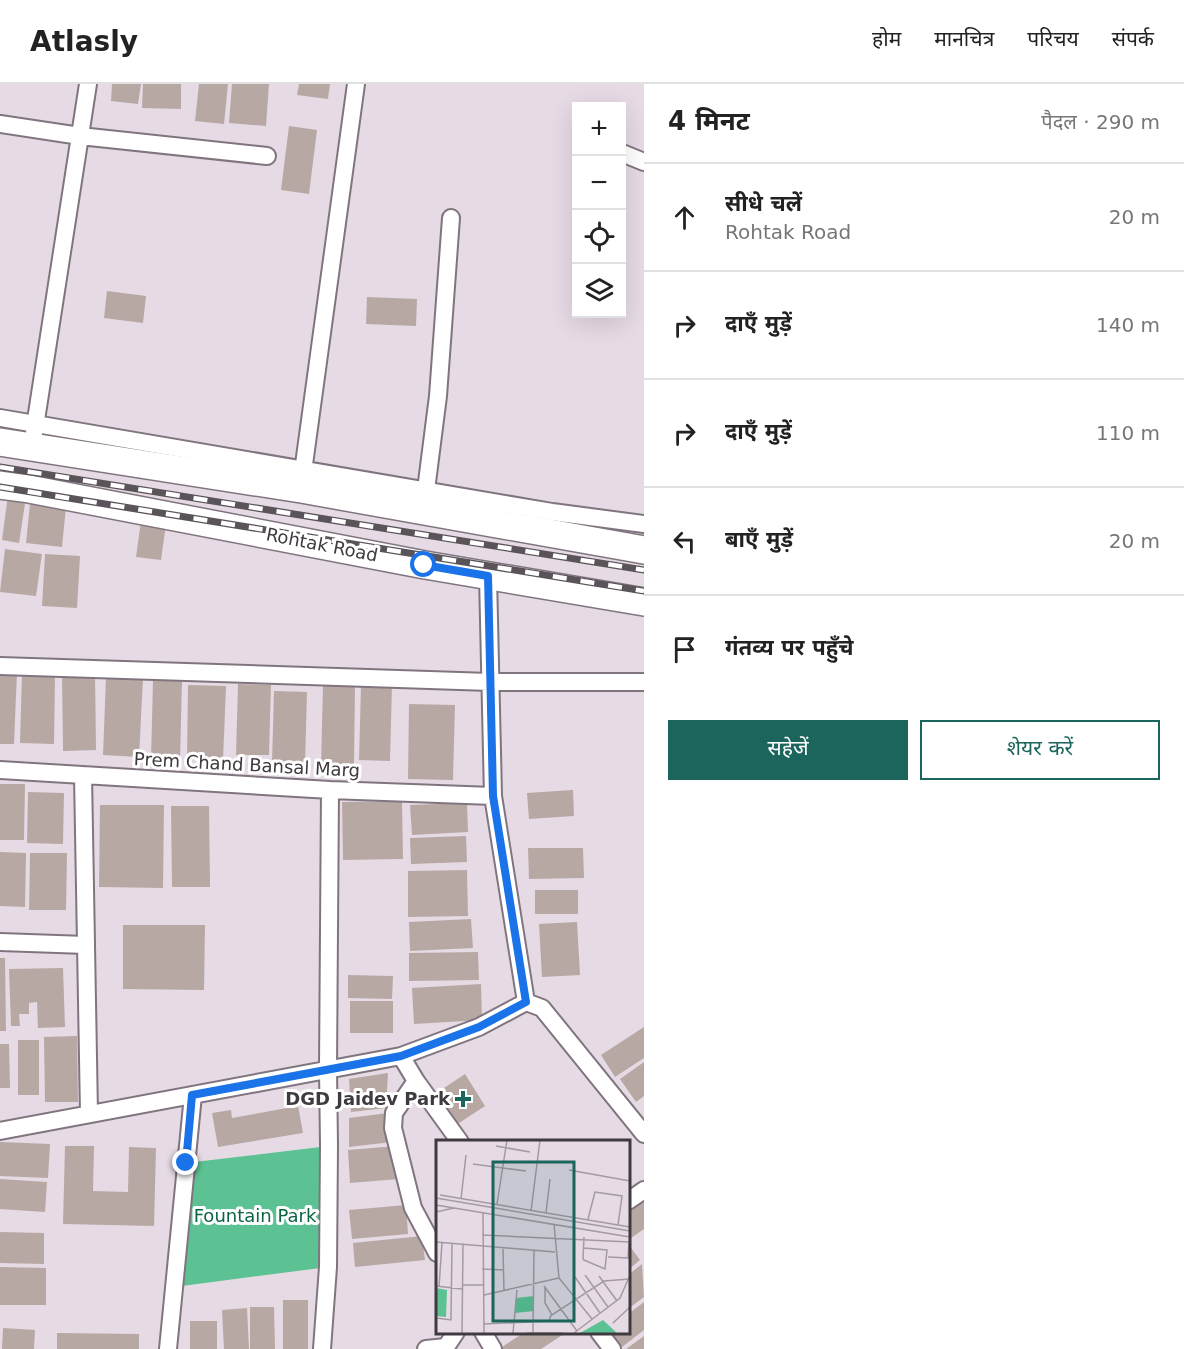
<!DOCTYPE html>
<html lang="hi">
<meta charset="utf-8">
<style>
body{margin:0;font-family:"DejaVu Sans","Noto Sans Devanagari",sans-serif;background:#f6f6f6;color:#222}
.controls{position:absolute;right:18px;top:18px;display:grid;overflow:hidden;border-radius:0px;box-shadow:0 6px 24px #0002}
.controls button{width:54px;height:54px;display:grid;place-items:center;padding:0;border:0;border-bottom:2px solid #e0e0e0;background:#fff;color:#222;font:30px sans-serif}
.stop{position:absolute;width:18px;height:18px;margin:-14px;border:4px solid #1a73e8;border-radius:50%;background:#fff}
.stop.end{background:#1a73e8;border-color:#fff;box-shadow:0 2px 6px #0008}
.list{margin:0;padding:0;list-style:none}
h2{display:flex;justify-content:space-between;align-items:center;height:78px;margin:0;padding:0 24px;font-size:26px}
h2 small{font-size:20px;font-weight:400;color:#767676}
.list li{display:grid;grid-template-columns:39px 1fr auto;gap:18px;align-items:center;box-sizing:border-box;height:108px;padding:0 24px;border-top:2px solid #e0e0e0}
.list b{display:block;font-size:22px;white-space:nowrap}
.list p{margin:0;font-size:20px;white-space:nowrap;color:#767676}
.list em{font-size:20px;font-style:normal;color:#767676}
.actions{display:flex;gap:12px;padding:18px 24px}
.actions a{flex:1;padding:14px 0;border:2px solid #1b655d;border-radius:0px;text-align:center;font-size:21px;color:#1b655d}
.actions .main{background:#1b655d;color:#fff}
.icon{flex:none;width:33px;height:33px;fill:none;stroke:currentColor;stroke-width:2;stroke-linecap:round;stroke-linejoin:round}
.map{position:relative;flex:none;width:644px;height:1265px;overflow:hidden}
header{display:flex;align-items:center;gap:36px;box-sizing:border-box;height:84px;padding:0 30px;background:#fff;border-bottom:2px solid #e0e0e0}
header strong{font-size:28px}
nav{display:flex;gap:33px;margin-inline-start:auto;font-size:21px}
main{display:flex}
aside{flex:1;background:#fff}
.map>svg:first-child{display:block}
</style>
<header>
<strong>Atlasly</strong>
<nav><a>होम</a><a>मानचित्र</a><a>परिचय</a><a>संपर्क</a></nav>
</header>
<main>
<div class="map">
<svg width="644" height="1265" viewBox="0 0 644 1265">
<rect width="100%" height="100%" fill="#e6dae5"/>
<path fill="#5cc293" d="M 329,1062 L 328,1183 L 174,1203 L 186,1079 Z"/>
<path fill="#b8a8a4" d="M 112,0 L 141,0 L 138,20 L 111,17 Z
M 143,0 L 181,0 L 181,25 L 142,24 Z
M 199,0 L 228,0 L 224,40 L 195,37 Z
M 232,0 L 269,0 L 266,42 L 229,39 Z
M 299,0 L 330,0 L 328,15 L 297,11 Z
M 289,42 L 317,46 L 309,110 L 281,106 Z
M 107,207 L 146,212 L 143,239 L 104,234 Z
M 367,213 L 417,215 L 416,242 L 366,240 Z
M 31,410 L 67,413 L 62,463 L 26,459 Z
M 8,411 L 26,413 L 19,459 L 2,456 Z
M 142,430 L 167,433 L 161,476 L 136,473 Z
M 5,465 L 42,470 L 36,512 L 0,508 Z
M 45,470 L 80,472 L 77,524 L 42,522 Z
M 0,588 L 17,588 L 14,660 L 0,660 Z
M 62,588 L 95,588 L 96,666 L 63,667 Z
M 22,589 L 55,590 L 54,660 L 20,659 Z
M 106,593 L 143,594 L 139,673 L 103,671 Z
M 153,596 L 182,596 L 180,676 L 151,675 Z
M 238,600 L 271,601 L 269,671 L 236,671 Z
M 188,601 L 226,602 L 223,677 L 187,675 Z
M 323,601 L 355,602 L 354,682 L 321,682 Z
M 361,601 L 392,601 L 390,677 L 359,676 Z
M 274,607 L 307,608 L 305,679 L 272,678 Z
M 409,620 L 455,621 L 453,696 L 408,695 Z
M 0,700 L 25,700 L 24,756 L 0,756 Z
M 573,706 L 574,732 L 529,735 L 527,709 Z
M 28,708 L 64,709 L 63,760 L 27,759 Z
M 402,717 L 403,775 L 343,776 L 342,718 Z
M 467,719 L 468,748 L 412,751 L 410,721 Z
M 100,721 L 164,721 L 163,804 L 99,803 Z
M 171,722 L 209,722 L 210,803 L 172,803 Z
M 466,752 L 467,778 L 411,780 L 410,754 Z
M 528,764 L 583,764 L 584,794 L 529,795 Z
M 0,768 L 26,769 L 25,823 L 0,822 Z
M 30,769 L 67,769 L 66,826 L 29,826 Z
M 467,786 L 468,832 L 408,833 L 408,787 Z
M 535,806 L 578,806 L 578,830 L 535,830 Z
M 471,835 L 473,864 L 410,867 L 409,838 Z
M 577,838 L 580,891 L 542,893 L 539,840 Z
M 123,841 L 205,841 L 204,906 L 123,905 Z
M 478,868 L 479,896 L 409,897 L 409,869 Z
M 0,874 L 5,874 L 6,947 L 0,947 Z
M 63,884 L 65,943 L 38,944 L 37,918 L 29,919 L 29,930 L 19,930 L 20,942 L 11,942 L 9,885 Z
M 348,891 L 393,892 L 392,915 L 348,914 Z
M 481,900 L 482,936 L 414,940 L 412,904 Z
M 350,917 L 393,917 L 393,949 L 350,949 Z
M 644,943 L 644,974 L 615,993 L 601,971 Z
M 77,952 L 78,1018 L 45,1018 L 44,953 Z
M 18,956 L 39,956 L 39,1011 L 18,1011 Z
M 0,960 L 9,960 L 10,1004 L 0,1004 Z
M 644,978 L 644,1012 L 636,1018 L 620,995 Z
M 388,989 L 386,1024 L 351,1028 L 349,995 Z
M 465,990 L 485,1022 L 456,1041 L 435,1010 Z
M 298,1022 L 303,1049 L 218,1063 L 212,1029 L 231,1026 L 232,1034 Z
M 388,1029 L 392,1058 L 349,1063 L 349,1034 Z
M 0,1058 L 50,1060 L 48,1094 L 0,1092 Z
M 65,1062 L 94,1062 L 93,1107 L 128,1108 L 129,1063 L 156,1064 L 154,1142 L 63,1140 Z
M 396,1062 L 399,1095 L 350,1099 L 348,1066 Z
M 0,1095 L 47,1098 L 45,1128 L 0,1125 Z
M 644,1109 L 644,1145 L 631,1154 L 628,1149 L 628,1120 Z
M 406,1121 L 408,1150 L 352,1155 L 349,1126 Z
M 0,1148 L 44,1149 L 44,1180 L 0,1179 Z
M 422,1152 L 425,1176 L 355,1183 L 353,1159 Z
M 628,1160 L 640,1176 L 628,1186 Z
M 642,1180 L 644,1213 L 628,1225 L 628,1191 Z
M 0,1183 L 46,1184 L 46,1221 L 0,1221 Z
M 283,1216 L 308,1216 L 308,1265 L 283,1265 Z
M 644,1218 L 644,1246 L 622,1263 L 611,1248 L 628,1248 L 628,1230 Z
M 250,1223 L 274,1223 L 275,1265 L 250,1265 Z
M 247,1224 L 249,1265 L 224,1265 L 222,1226 Z
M 190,1237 L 217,1237 L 217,1265 L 190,1265 Z
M 3,1244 L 35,1246 L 34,1265 L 2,1265 Z
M 525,1248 L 567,1248 L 541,1265 L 499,1265 Z
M 57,1249 L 139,1250 L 139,1265 L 57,1265 Z
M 644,1252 L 644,1265 L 626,1265 Z"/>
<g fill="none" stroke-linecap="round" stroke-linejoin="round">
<defs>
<path id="street" d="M 0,40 L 80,52 L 267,72
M 622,69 L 644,78
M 0,334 L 552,428 L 644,440
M 34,349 L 88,0
M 302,395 L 356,0
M 426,406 L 438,312 L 451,134
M 488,492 L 493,712 L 526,918
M 0,582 L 490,598 L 644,598
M 0,686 L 330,706 L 493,712
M 83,691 L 89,1030
M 0,858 L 86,861
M 401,972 L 416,997 L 460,1058
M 416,997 L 394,1029 L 393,1044 L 413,1124 L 437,1169
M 0,1047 L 401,972 L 479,943 L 526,918 L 542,924 L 644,1050
M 628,1117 L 644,1106
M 483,1248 L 493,1265
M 599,1248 L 612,1265
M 168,1265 L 193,1011
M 322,1265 L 328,1183 L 329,1062 L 328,985 L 330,706
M 426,1265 L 446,1263 L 456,1248"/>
<path id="primary" d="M 0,358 L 301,405 L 644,466
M 0,401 L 29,405 L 425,481 L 644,518"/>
</defs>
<use href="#street" stroke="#80757f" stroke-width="20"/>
<use href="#primary" stroke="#80757f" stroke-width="30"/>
<use href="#street" stroke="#fff" stroke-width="16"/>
<use href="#primary" stroke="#fff" stroke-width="27"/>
<defs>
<path id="rail" d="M 0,383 L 644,486
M 0,403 L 644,507"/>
</defs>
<use href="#rail" stroke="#5a545a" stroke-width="7"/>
<use href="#rail" stroke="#fff" stroke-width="4.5" stroke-dasharray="14" stroke-linecap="butt"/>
</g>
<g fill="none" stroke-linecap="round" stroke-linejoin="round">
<path stroke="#1a73e8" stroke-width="8" d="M 186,1079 L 192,1011 L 401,972 L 479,943 L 526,918 L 493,712 L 488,492 L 424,481"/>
</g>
<path fill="#1b655d" stroke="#fff" stroke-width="2" d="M460 1006h6v6h6v6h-6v6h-6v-6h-6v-6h6z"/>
<g text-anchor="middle" stroke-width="6" stroke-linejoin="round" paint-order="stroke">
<g font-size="18" fill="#3f3a3f" stroke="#fff">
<text transform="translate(322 461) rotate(11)" y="6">Rohtak Road</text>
<text transform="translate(247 681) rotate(3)" y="6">Prem Chand Bansal Marg</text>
</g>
<g font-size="18" font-weight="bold" fill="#3f3a3f" stroke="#fff" text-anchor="end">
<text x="450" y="1021">DGD Jaidev Park</text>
</g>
<g font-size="18" fill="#0b6543" stroke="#fff">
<text x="255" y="1138">Fountain Park</text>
</g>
</g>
<g transform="translate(436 1056)">
<rect width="194" height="194" fill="#e6dae5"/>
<path d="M 0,148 L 11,150 L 10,177 L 0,176 ZM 98,156 L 98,171 L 79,173 L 80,158 ZM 167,180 L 181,193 L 144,193 Z" fill="#5cc293"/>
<path fill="none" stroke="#a39aa3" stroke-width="1.5" d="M 60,6 L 94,12M 37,24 L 90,31M 133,30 L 194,41M 4,55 L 194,87M 0,58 L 194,91M 25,59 L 30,15M 61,64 L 71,0M 0,65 L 194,97M 95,71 L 104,0M 0,72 L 18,68M 47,72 L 48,193M 110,73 L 114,39M 152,79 L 159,52 L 186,56 L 182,85M 118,84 L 123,138 L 156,179M 46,95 L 194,102M 148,97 L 147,119 L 148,120 L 169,129 L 171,110 L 148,108M 0,102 L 119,112M 67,109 L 68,152M 172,117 L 192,118 L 193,102M 46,129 L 68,130M 149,135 L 172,167M 163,136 L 181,161M 139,137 L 164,173M 26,145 L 47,145M 0,146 L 26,149M 108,146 L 141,191M 3,147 L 6,103M 109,147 L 109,163 L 116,175 L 168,141 L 194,139M 48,155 L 123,138M 0,178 L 15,180 L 16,104M 177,183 L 194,167M 48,184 L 113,181 L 115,175M 26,193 L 27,105M 77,193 L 81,150M 91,193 L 127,193M 97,193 L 98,111M 138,193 L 184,158 L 194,135"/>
<path fill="#1b655d" fill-opacity="0.15" stroke="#1b655d" stroke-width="3" d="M 57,22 L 138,22 L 138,181 L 57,181 Z"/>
<rect width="194" height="194" fill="none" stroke="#3f3a3f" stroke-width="3"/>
</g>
</svg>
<div class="controls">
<button>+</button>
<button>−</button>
<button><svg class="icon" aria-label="locate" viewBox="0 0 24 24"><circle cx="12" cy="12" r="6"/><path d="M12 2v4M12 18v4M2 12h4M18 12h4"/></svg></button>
<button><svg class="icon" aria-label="layers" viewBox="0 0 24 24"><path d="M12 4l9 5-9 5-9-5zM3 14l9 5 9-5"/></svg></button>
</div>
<div class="stop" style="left:424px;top:481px"></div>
<div class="stop end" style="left:186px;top:1079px"></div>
</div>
<aside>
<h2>4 मिनट<small>पैदल · 290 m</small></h2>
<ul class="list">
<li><svg class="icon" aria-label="ahead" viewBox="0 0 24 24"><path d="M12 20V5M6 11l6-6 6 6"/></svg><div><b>सीधे चलें</b><p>Rohtak Road</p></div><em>20 m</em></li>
<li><svg class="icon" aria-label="right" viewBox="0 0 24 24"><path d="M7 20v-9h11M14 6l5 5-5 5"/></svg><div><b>दाएँ मुड़ें</b></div><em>140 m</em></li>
<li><svg class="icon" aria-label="right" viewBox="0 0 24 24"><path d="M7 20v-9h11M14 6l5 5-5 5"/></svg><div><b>दाएँ मुड़ें</b></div><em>110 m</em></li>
<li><svg class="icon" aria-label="left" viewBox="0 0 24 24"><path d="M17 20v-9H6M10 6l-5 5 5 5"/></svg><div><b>बाएँ मुड़ें</b></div><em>20 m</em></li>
<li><svg class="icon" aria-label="arrive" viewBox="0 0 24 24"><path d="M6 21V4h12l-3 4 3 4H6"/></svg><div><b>गंतव्य पर पहुँचे</b></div></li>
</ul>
<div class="actions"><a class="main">सहेजें</a><a>शेयर करें</a></div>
</aside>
</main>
